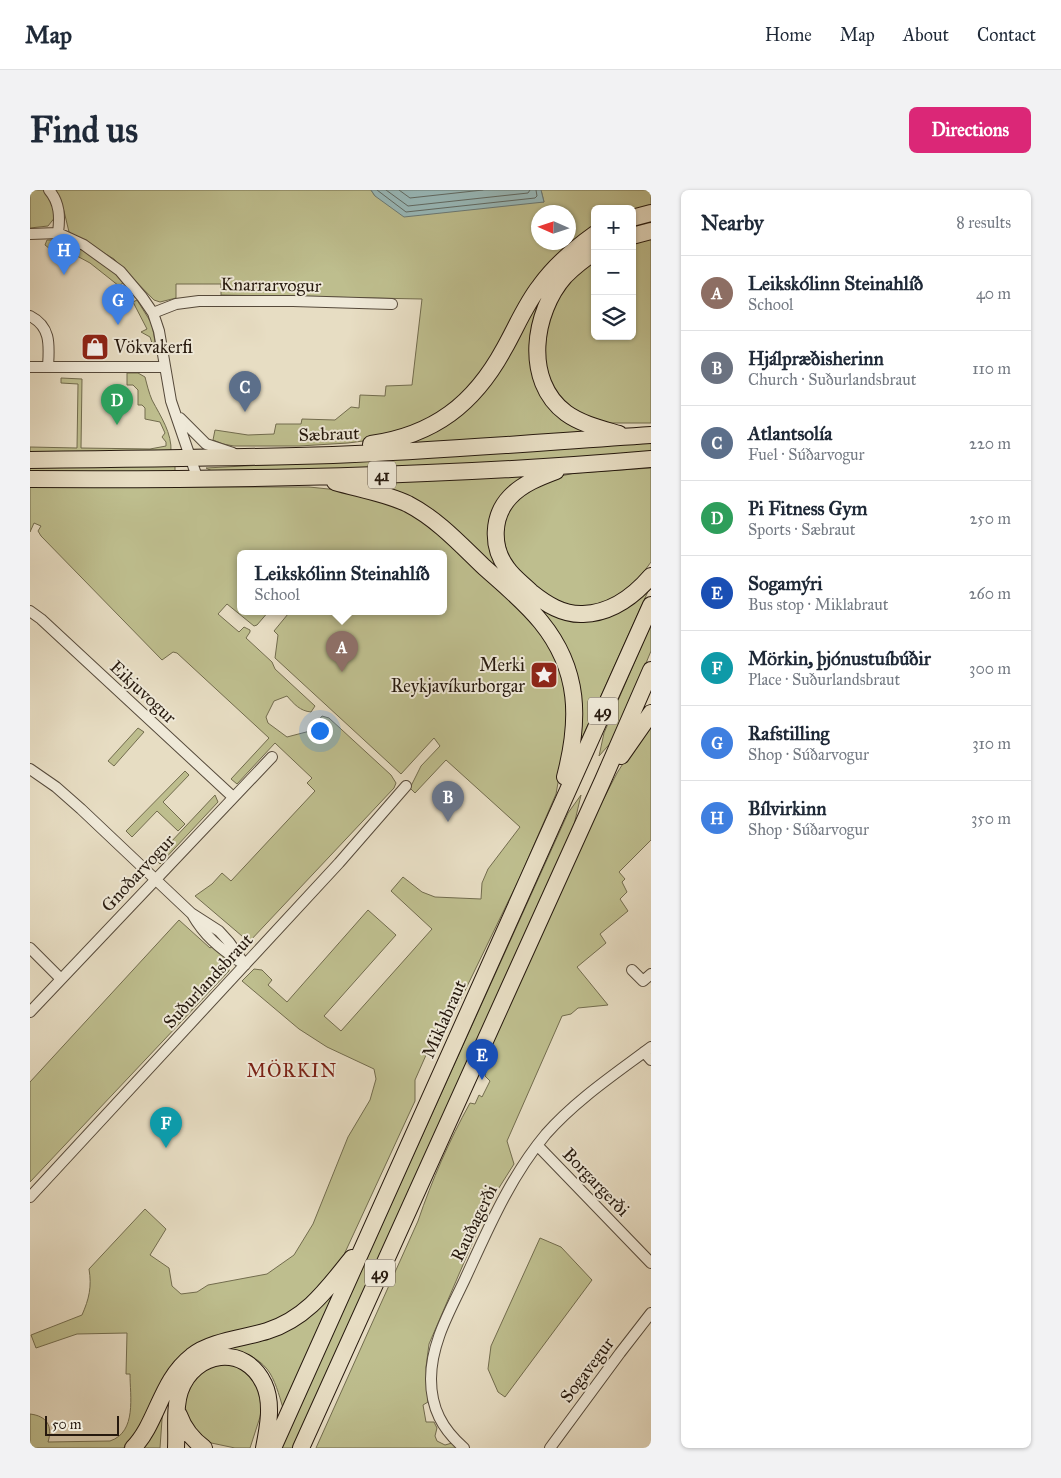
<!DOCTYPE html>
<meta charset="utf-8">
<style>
body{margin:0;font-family:"IM FELL Great Primer",serif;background:#f2f2f3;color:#1f2937}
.controls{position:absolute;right:15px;top:15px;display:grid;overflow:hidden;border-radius:8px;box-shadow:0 1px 4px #0004}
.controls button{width:45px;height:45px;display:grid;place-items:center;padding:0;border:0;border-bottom:1px solid #e0e1e3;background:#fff;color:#1f2937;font:25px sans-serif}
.compass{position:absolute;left:501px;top:15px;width:45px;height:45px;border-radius:50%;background:#fff;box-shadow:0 1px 4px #0004;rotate:273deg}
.scale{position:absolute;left:15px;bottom:12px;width:74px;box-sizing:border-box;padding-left:5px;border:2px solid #26190e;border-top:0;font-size:14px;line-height:18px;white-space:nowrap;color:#26190e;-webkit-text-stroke:4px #efe9d8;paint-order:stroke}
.you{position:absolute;left:289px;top:540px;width:18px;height:18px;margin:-12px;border:4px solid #fff;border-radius:50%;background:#1a73e8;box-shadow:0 0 0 8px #1a73e833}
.badge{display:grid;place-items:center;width:32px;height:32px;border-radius:50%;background:#db2777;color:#fff;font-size:16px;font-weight:700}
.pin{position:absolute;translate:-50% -41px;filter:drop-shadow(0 1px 2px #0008)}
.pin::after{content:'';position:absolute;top:26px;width:18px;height:15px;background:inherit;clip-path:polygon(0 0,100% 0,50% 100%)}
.popup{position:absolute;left:207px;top:360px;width:210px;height:65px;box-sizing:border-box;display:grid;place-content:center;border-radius:8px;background:#fff;filter:drop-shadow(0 1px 4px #0005);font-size:16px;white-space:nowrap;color:#747a83}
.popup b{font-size:19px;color:#1f2937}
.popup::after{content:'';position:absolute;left:50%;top:100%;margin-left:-10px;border:10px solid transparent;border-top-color:#fff}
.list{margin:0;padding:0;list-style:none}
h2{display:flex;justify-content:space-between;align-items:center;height:65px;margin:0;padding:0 20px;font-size:21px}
h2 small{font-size:16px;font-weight:400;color:#747a83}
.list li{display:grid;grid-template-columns:32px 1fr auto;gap:15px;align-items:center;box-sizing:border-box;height:75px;padding:0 20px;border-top:1px solid #e0e1e3}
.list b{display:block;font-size:19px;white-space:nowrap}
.list p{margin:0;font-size:16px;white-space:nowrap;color:#747a83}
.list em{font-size:16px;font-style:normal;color:#747a83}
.icon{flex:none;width:28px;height:28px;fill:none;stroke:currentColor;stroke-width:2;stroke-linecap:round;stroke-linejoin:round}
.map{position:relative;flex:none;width:621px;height:1258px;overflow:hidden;border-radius:8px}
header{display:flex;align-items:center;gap:30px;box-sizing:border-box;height:70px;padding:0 25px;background:#fff;border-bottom:1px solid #e0e1e3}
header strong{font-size:24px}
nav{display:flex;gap:28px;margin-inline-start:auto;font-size:18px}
.intro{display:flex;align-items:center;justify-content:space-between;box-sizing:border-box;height:120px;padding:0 30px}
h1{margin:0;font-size:35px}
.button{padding:12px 22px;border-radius:8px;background:#db2777;color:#fff;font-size:18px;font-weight:700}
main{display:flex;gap:30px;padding:0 30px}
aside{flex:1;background:#fff;border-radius:8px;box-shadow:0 1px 4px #0004}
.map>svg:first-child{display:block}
</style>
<header>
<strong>Map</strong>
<nav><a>Home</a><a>Map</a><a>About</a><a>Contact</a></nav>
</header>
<div class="intro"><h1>Find us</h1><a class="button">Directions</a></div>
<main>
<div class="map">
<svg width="621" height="1258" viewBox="0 0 621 1258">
<rect width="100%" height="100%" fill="#e7ddc3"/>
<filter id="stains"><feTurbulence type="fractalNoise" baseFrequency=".004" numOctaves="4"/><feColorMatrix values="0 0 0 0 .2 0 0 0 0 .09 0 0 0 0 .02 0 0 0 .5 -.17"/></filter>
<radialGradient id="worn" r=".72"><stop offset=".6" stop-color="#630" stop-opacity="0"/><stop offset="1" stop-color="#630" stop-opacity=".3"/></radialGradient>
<path fill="#bebe8e" stroke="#726c4e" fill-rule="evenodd" d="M 0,0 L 16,0 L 21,5 L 26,26 L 18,36 L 0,38 Z
M 24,0 L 341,0 L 345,6 L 514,12 L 511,0 L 621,0 L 621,15 L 602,20 L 602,19 L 565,19 L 565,35 L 560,38 L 456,178 L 419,221 L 364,247 L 318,253 L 269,256 L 204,256 L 193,254 L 183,250 L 185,240 L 218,245 L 244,244 L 246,234 L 271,234 L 272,229 L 305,230 L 321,217 L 329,218 L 330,205 L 355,206 L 356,196 L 382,195 L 392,109 L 191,105 L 191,94 L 146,94 L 146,108 L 130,112 L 124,110 L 84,69 L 39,42 L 34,21 ZM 508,22 L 538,22 L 538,52 L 508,52 Z
M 621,46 L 621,233 L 574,233 L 554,227 L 535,214 L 520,196 L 512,152 L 529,100 L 565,68 L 565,146 L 602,146 L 602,50 Z
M 17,50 C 43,48 76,75 94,92 L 89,96 L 60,73 L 23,53 L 20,59 L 15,55 Z
M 524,86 L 509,198 L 570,244 L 359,255 L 422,230 Z
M 107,110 L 122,134 L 125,152 L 122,153 L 120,147 L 111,142 L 117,139 L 103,112 Z
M 97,183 L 108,183 L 115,187 C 117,195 119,203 122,210 C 131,227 142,243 141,262 L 0,265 L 0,257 L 47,258 L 48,194 L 31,193 L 31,188 L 52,189 L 51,258 L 120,259 L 136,256 L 136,252 L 132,247 L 135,243 L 130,232 L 115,229 L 115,218 L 112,215 L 108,215 L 108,200 L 103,195 L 97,195 Z
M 621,250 L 621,263 L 562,268 L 188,284 L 176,278 L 309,271 Z
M 145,276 L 145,283 L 0,282 L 0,277 Z
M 621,278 L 621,372 L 604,395 L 580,415 L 532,417 L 481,378 L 470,335 L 485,305 L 517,289 L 545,283 Z
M 509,281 L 473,305 L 467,371 L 549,428 L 620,397 L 547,559 L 547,486 L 426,343 L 340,294 L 341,290 Z
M 0,297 L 279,297 L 318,301 L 380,321 L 413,347 L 512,440 L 530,468 L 540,525 L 526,604 L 490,687 L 428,815 L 404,856 L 400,856 L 385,890 L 385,911 L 312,1069 L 286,1108 L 255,1130 L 184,1151 L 101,1253 L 93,1258 L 0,1258 L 0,1224 C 17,1226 23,1236 18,1252 L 80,1251 C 107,1242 100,1206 100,1184 L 96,1184 L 97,1143 L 47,1144 L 6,1158 L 1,1145 L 52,1125 C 59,1109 62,1097 59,1079 L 115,1019 L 136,1039 L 120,1065 L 139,1078 L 142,1096 L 151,1104 L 167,1102 L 178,1095 L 237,1084 L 264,1065 L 283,1034 L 318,947 L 340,910 L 346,889 L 344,879 L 297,857 L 269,839 L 212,791 L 224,779 L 232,780 L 242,790 L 238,795 L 257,812 L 338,720 L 366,745 L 294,826 L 311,841 L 402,739 L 361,701 L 373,687 L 392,702 L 405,707 L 451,709 L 452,693 L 458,679 L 490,637 L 416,570 L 385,603 L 380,598 L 391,576 L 410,556 L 404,548 L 371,584 L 245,468 L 248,445 L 244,441 L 258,424 L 255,421 L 413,421 L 413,363 L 211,363 L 211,421 L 239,421 L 227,435 L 224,436 L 197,414 L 188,424 L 209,442 L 214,437 L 220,440 L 220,442 L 216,448 L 242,472 L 245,479 L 285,516 L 281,522 C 270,521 264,514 257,506 L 244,511 L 236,527 L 238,533 L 257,547 L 280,541 L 292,526 L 299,528 L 361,585 L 366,593 L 364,598 L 219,752 L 165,706 L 182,694 L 192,683 L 201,691 L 285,601 L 277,593 L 282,588 L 245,553 L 207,594 L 201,589 L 239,548 L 147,463 L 143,462 L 132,470 L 11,346 L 8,341 L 11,336 L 4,333 L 0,342 Z
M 621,434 L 621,461 L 585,548 L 569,566 L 574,543 Z
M 621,530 L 621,650 L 589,682 L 595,689 L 592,692 L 597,702 L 590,709 L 598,721 L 570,744 L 576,753 L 547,777 L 578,815 L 548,818 L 541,824 L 532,826 L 477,951 L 484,974 L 460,1012 L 399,1154 L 396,1177 L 398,1212 L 393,1215 L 396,1232 L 404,1232 L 407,1238 L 405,1246 L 407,1251 L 415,1255 L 422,1253 L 428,1258 L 286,1258 L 388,1031 C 402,990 419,951 440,913 L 445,914 L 449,905 L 452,907 L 460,891 L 455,886 L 461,857 L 558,639 L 587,583 Z
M 108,538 L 114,542 L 84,576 L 78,571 Z
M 155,581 L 159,585 L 133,612 L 155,634 L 148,641 L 127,621 L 102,647 L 96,641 Z
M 185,605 L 188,612 L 130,674 L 125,669 Z
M 551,605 L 544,635 L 263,1258 L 251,1258 L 538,623 Z
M 149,730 L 180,758 L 183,756 C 191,763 201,768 199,781 L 0,992 L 0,892 Z
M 510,1048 L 531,1057 L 562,1090 L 475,1207 L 468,1202 L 458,1179 L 461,1156 Z
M 298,1106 L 304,1108 L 253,1218 C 249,1205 245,1189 237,1179 C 219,1157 187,1155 165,1172 C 157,1178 151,1189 148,1197 C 140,1216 144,1239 143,1258 L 139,1258 L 142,1199 L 149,1182 L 162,1170 L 178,1160 L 251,1141 L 283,1121 Z
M 200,1171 L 225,1186 L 233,1208 L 230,1227 L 220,1258 L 205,1258 L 172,1251 L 153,1221 L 159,1193 L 169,1181 Z
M 133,1215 L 130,1258 L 109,1258 Z"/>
<path fill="#99babb" stroke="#6b7a76" d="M 341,0 L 511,0 L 514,12 L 374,27 L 345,6 Z"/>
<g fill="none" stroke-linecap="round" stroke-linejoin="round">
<path stroke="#606a64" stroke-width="1" d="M 347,0 L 376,22 L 505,8 L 507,6 L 506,0
M 356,0 L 378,16 L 498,3 L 500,0
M 369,0 L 380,8 L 453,0"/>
<defs>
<path id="minor" d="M 19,0 C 30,13 30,27 28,43
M 0,44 L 28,43 L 54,55 L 90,81 L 112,107 L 123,123 L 129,141 L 141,211 L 168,290
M 123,123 L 146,114 L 169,111 L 263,111 L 362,114
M 0,126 C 22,137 19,157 18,177
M 0,177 L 135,177
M 150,228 L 176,254 L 203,263
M 0,421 L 11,429 L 203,607
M 0,579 L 26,597 L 51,619 L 161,723 L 189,741 L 199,752 L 215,775
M 162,724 C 174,745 189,758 209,771
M 0,758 L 31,789
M 602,780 L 613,791 L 621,784
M 0,822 L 242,567
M 614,862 L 621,870
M 508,956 L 621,1073
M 0,1007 L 309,673 L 376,596
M 434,1258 C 412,1239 401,1218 401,1189 C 401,1153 420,1121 435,1089 C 458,1039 480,987 516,944 C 546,910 585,884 621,857
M 520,1258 L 590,1163 L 621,1123"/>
<path id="trunk" d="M 602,28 L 621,23
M 602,46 L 621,41
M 565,62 C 554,69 544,77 535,86 C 503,122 493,191 536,223 C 551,234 572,239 589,244
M 341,254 C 404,245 444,214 474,159 C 486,138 495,115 510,96 C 525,75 544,59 565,44
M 0,270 C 101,269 202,268 303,265 C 409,261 515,252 621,245
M 526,281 C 510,287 492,294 480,307 C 462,326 461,357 477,378 C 483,387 493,394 501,402 C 516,414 533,425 553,424 C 581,423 603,407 621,386
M 0,289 C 207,290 414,287 621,269
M 305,292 C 329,299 355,303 378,314 C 407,329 430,354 454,377 C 473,394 495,412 511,432 C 550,480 550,530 535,587
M 591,566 L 621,523
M 149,1225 C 154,1239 162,1249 174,1258
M 103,1258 C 128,1232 130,1191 162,1166 C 180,1151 215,1148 237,1141 C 277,1128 297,1099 322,1068
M 146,1258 C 147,1240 144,1218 150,1201 C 164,1161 215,1153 234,1194 C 243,1213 238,1238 234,1258
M 243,1258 L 621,415
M 271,1258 L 573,590 L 621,480"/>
</defs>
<use href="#minor" stroke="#564a3b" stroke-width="12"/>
<use href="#trunk" stroke="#26190e" stroke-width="18"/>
<use href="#minor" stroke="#efe9d8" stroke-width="10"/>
<use href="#trunk" stroke="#e7ddc3" stroke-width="16"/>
</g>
<defs>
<symbol id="shop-square" viewBox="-11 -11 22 22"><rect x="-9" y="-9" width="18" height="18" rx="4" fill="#8f2418" stroke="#efe9d8"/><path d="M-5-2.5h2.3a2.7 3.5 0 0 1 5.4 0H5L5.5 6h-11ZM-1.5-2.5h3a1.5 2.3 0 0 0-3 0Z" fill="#fff"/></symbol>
<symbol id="sight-square" viewBox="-11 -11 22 22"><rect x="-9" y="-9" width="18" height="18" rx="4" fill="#8f2418" stroke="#efe9d8"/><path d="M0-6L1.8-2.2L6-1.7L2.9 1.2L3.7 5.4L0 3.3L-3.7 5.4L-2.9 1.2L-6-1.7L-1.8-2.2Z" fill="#fff"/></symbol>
</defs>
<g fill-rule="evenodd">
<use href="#shop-square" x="49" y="141" width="32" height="32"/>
<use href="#sight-square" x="498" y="469" width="32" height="32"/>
</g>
<g text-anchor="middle" stroke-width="4" stroke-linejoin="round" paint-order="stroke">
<g fill="#efe9d8" stroke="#62574b" stroke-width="1">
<rect x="338" y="271.5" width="28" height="27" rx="4"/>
<rect x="558" y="507.5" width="30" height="27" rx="4"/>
<rect x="335" y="1069.5" width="30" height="27" rx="4"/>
</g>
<g font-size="16" font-weight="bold" fill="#26190e">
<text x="352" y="291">41</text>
<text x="573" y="527">49</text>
<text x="350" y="1089">49</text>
</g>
<g font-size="18" fill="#26190e" stroke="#efe9d8">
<text transform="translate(241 95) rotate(1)" y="6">Knarrarvogur</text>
<text transform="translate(299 244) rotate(-2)" y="6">Sæbraut</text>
<text transform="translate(113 502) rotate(43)" y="6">Eikjuvogur</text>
<text transform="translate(108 683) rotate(-47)" y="6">Gnoðarvogur</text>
<text transform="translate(178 791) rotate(-47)" y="6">Suðurlandsbraut</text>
<text transform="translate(414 829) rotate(-66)" y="6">Miklabraut</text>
<text transform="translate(566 992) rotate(46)" y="6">Borgargerði</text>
<text transform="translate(444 1033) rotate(-64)" y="6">Rauðagerði</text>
<text transform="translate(557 1180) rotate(-53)" y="6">Sogavegur</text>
</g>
<g font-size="18" fill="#26190e" stroke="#efe9d8" text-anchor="start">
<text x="84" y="163">Vökvakerfi</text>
<text x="495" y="481" text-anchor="end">Merki<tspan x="495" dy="21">Reykjavíkurborgar</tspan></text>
</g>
<g font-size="19" letter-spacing="1" fill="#7a1f14" stroke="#efe9d8">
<text x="262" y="887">MÖRKIN</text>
</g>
</g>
<rect width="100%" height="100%" filter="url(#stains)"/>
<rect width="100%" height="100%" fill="url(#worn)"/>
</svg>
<div class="controls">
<button>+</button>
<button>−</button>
<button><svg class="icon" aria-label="layers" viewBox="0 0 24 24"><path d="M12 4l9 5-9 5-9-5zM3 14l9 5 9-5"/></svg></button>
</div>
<svg class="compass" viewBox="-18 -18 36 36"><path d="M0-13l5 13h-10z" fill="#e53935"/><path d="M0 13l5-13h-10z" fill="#747a83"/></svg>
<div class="scale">50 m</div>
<div class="you"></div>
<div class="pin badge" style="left:312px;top:482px;background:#8d6e63">A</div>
<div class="popup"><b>Leikskólinn Steinahlíð</b>School</div>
<div class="pin badge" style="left:418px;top:632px;background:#6b7280">B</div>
<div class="pin badge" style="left:215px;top:222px;background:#5c6f8a">C</div>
<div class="pin badge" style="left:87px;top:235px;background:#2e9e5b">D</div>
<div class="pin badge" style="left:452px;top:890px;background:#1a4fb4">E</div>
<div class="pin badge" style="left:136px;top:958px;background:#0f9aa8">F</div>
<div class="pin badge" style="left:88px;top:135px;background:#3f7fe0">G</div>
<div class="pin badge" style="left:34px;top:85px;background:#3f7fe0">H</div>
</div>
<aside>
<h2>Nearby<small>8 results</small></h2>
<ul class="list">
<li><span class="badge" style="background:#8d6e63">A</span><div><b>Leikskólinn Steinahlíð</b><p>School</p></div><em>40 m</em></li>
<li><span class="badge" style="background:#6b7280">B</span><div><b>Hjálpræðisherinn</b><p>Church · Suðurlandsbraut</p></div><em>110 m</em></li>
<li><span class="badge" style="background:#5c6f8a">C</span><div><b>Atlantsolía</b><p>Fuel · Súðarvogur</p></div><em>220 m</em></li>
<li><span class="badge" style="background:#2e9e5b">D</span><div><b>Pi Fitness Gym</b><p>Sports · Sæbraut</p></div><em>250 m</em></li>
<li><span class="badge" style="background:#1a4fb4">E</span><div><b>Sogamýri</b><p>Bus stop · Miklabraut</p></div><em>260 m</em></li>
<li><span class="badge" style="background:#0f9aa8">F</span><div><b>Mörkin, þjónustuíbúðir</b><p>Place · Suðurlandsbraut</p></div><em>300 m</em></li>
<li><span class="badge" style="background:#3f7fe0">G</span><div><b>Rafstilling</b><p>Shop · Súðarvogur</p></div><em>310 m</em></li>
<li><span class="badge" style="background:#3f7fe0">H</span><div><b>Bílvirkinn</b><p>Shop · Súðarvogur</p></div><em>350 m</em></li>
</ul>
</aside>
</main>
